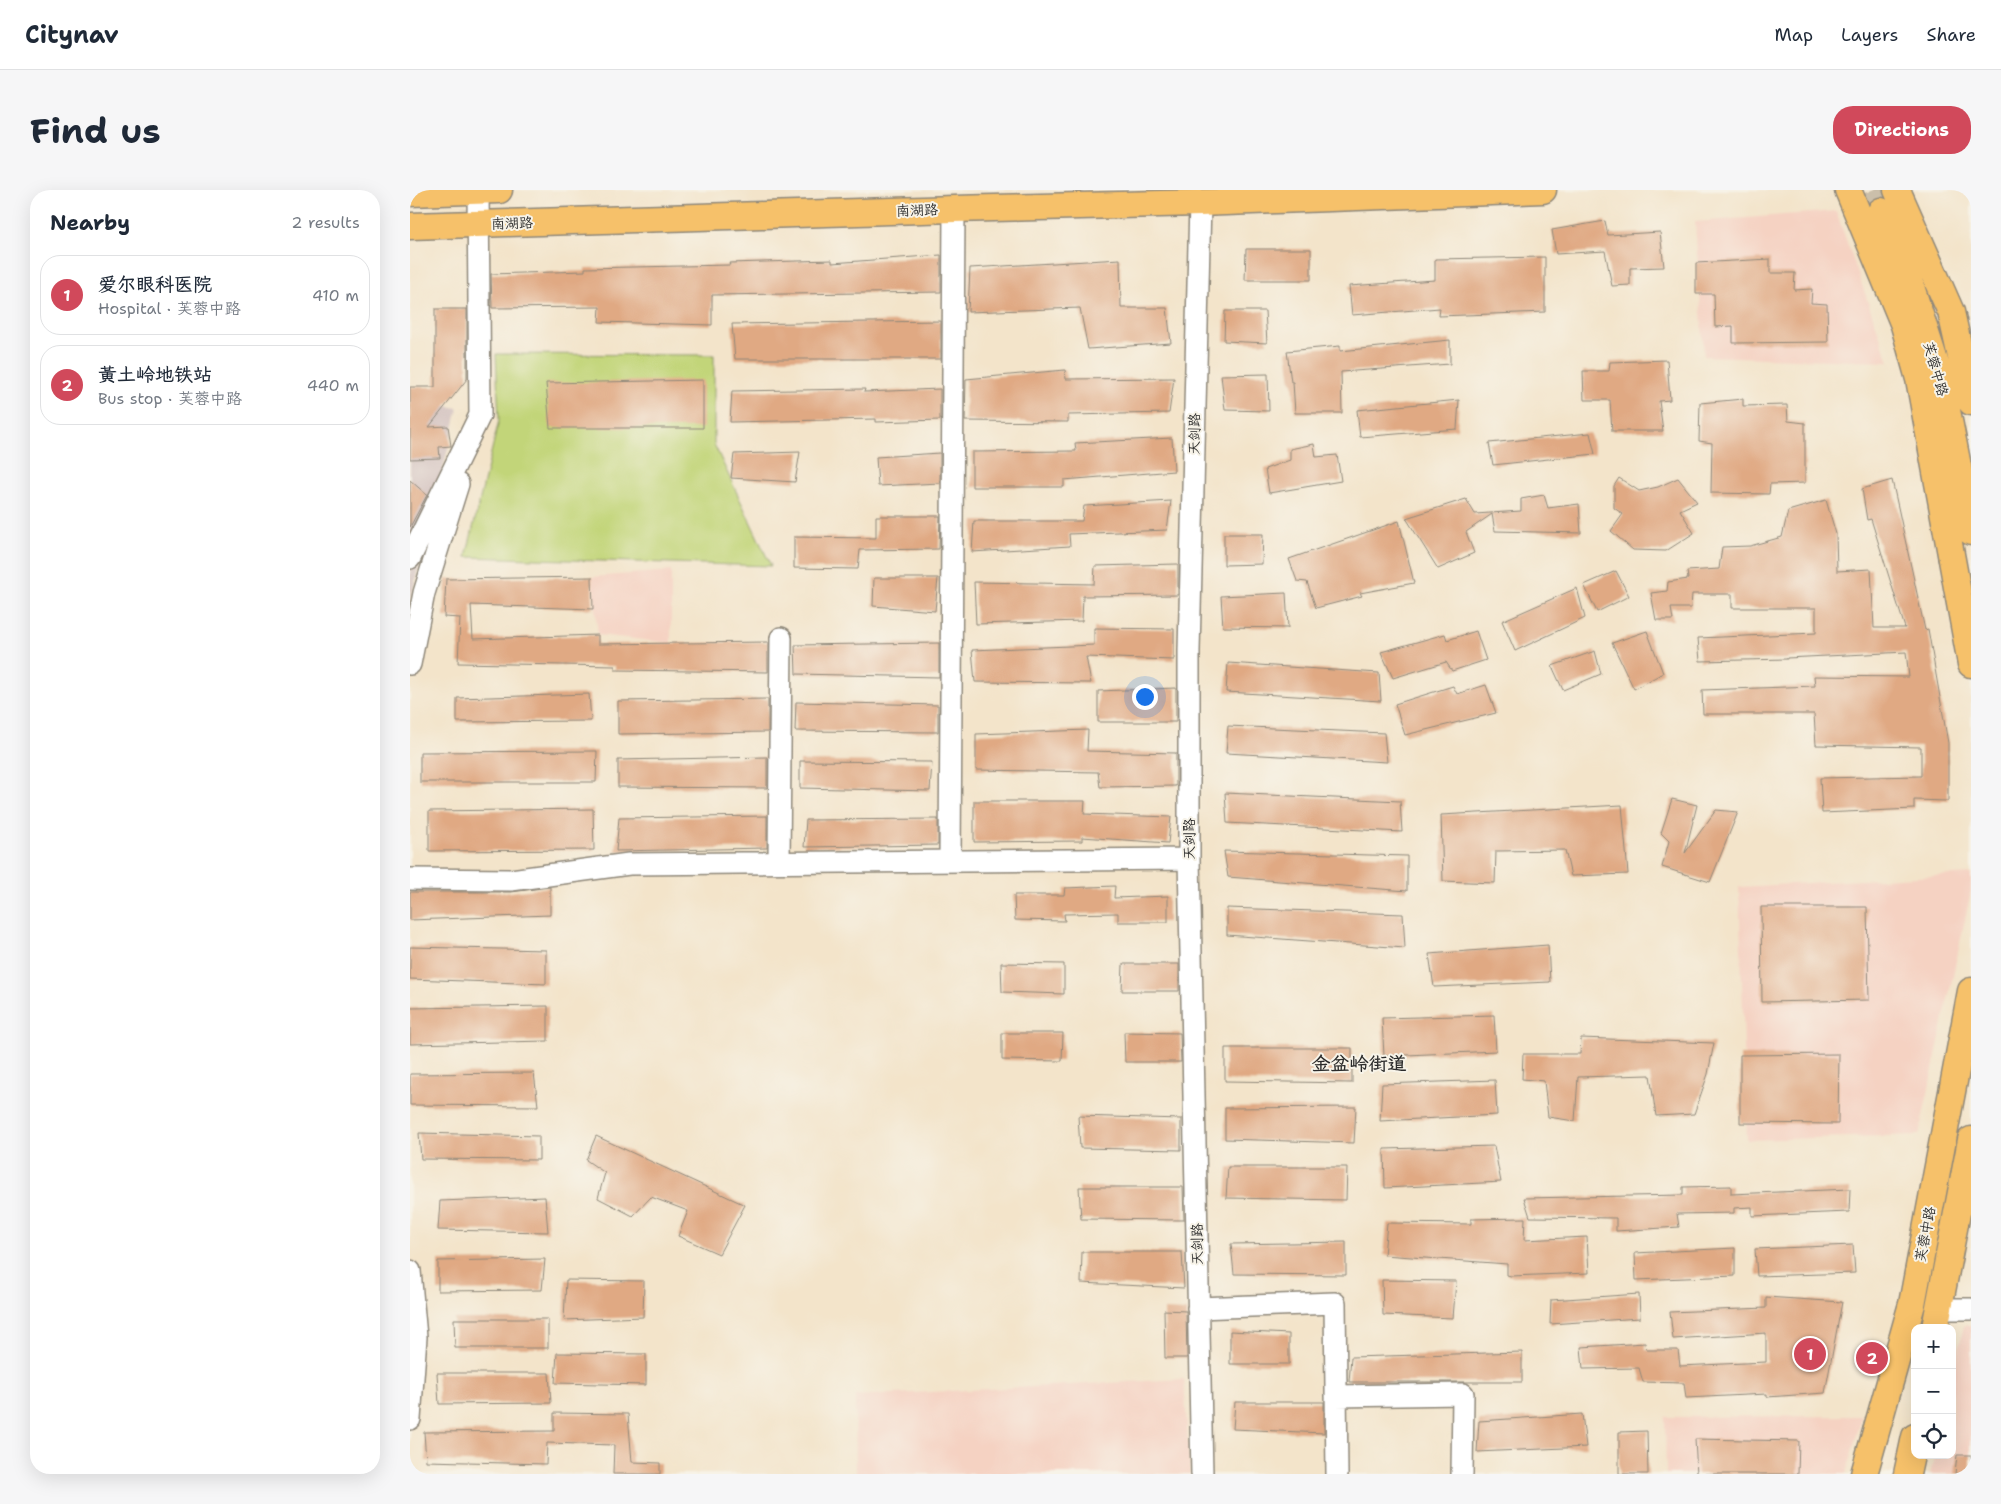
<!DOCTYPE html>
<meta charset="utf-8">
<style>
body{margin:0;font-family:"Shantell Sans","LXGW WenKai TC",sans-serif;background:#f6f6f7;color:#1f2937}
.controls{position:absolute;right:15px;bottom:15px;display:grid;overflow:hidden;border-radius:10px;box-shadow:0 5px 20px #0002}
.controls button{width:45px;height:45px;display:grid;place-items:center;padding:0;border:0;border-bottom:1px solid #e0e1e3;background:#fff;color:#1f2937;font:25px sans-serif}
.you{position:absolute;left:734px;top:506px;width:18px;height:18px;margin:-12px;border:4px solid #fff;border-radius:50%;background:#1a73e8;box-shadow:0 0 0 8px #1a73e833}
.badge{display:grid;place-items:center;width:32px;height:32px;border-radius:50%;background:#d1495b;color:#fff;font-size:16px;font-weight:700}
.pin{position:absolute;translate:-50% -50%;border:2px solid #fff;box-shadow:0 1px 5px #0006}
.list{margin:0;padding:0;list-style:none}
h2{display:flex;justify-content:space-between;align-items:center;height:65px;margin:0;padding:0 20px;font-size:21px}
h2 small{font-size:16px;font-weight:400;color:#747a83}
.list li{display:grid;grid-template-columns:32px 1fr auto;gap:15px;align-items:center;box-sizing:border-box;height:80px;margin:0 10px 10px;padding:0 10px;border:1px solid #e0e1e3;border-radius:20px}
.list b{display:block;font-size:19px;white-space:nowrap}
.list p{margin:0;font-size:16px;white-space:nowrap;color:#747a83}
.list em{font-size:16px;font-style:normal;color:#747a83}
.icon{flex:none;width:28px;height:28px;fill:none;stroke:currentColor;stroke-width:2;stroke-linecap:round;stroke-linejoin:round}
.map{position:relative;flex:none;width:1561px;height:1284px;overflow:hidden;border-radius:20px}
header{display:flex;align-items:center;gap:30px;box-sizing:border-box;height:70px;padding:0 25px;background:#fff;border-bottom:1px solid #e0e1e3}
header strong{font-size:24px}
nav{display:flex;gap:28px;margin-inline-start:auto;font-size:18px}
.intro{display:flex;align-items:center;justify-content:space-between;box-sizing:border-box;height:120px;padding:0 30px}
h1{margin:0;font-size:35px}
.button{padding:12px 22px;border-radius:20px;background:#d1495b;color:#fff;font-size:18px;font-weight:700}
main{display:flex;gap:30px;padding:0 30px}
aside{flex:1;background:#fff;border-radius:20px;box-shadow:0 5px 20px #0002}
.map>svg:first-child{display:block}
</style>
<header>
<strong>Citynav</strong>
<nav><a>Map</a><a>Layers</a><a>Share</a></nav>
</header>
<div class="intro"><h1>Find us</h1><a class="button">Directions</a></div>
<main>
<aside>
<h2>Nearby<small>2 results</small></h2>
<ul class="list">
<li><span class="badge">1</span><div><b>爱尔眼科医院</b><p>Hospital · 芙蓉中路</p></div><em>410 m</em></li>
<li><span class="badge">2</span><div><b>黄土岭地铁站</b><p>Bus stop · 芙蓉中路</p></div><em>440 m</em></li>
</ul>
</aside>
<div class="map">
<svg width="1561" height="1284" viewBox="0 0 1561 1284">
<rect width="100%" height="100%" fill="#f7f3e8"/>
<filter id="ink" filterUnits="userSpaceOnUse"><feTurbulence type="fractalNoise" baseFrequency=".02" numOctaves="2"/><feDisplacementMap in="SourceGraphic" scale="10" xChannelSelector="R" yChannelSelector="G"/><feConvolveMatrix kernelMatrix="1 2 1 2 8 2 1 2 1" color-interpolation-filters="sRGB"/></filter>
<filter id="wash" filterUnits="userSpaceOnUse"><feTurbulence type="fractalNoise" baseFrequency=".0096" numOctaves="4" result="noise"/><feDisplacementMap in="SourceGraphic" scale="20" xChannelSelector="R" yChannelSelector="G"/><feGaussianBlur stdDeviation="1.12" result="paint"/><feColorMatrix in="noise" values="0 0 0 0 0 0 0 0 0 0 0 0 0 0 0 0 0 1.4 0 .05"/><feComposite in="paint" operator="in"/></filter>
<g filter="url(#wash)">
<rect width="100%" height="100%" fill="#f3e4ca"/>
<path fill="#f5d2c2" d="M 1426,21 L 1479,172 L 1294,166 L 1285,32 Z
M 261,381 L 261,453 L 188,445 L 182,387 Z
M 1561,684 L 1561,701 L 1509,945 L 1337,950 L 1329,697 Z
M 1561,1135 L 1561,1284 L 1520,1284 L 1525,1265 L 1542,1265 L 1542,1187 L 1554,1136 Z
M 774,1189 L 780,1284 L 446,1284 L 445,1206 Z
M 1452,1226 L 1436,1284 L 1256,1284 L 1255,1227 Z"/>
<path fill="#d1bfbd" d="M 0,210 L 48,218 L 0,412 Z"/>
<path fill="#c2d579" stroke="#768052" d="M 86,164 L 304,165 L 304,254 L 361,376 L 56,367 L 89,230 Z"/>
<g id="blocks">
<path fill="#e0a983" d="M 1195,31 L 1198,45 L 1250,42 L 1254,77 L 1220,78 L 1220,95 L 1202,96 L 1195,61 L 1146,64 L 1142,40 Z
M 836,59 L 901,59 L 901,90 L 835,90 Z
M 531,65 L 531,102 L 302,105 L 302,135 L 189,132 L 190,117 L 82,118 L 81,84 L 175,81 L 175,78 L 320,75 L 319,73 L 422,70 L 422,73 Z
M 1135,67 L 1135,122 L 1029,126 L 1030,118 L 942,125 L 939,96 L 1025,90 L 1025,69 Z
M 710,69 L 711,118 L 757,118 L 761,153 L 678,159 L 670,118 L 558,122 L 560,78 Z
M 1360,69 L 1360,83 L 1385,83 L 1384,100 L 1402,99 L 1401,113 L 1417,114 L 1418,152 L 1323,153 L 1323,136 L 1305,137 L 1304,104 L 1286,104 L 1286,73 Z
M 25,119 L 57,119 L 57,189 L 19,237 L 38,236 L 41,256 L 29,257 L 30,268 L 0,269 L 0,197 L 25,197 Z
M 815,121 L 855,121 L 857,153 L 814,151 Z
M 531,131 L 531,169 L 325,169 L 322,134 Z
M 1040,150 L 1040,174 L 931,182 L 932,223 L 885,223 L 883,192 L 881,192 L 877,161 L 930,156 L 930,161 Z
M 1257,170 L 1260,210 L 1249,211 L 1253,241 L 1202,241 L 1200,210 L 1174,210 L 1173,181 L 1199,181 L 1200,172 Z
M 655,180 L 656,189 L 764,188 L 759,223 L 658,225 L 658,232 L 555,231 L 556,189 Z
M 858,184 L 859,221 L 815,220 L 811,185 Z
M 293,190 L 293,238 L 140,238 L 136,193 Z
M 455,199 L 454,202 L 530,199 L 530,230 L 466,232 L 466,229 L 320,232 L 322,201 Z
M 1333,209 L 1333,216 L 1377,215 L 1378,231 L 1395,233 L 1395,293 L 1360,294 L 1359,304 L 1301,303 L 1302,253 L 1289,251 L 1290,213 Z
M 1049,210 L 1047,239 L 950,247 L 947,220 Z
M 1180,243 L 1185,264 L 1083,275 L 1079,253 Z
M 762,248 L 764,281 L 654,290 L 654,297 L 562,297 L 562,262 L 666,261 L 665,253 Z
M 904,254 L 906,267 L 927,265 L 931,291 L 859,303 L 855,279 L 880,270 L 880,259 Z
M 390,262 L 385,292 L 321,288 L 324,264 Z
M 530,263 L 530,293 L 468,296 L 466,267 Z
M 1209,288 L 1229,301 L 1248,297 L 1268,288 L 1287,312 L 1270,320 L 1284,343 L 1256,361 L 1223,360 L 1201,341 L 1213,324 L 1204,318 L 1204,296 Z
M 0,290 L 17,305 L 0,337 Z
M 1482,290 L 1515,440 L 1518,439 L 1538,553 L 1538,611 L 1504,610 L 1504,619 L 1412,623 L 1410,588 L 1511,586 L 1511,557 L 1406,555 L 1404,524 L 1293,524 L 1292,500 L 1405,496 L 1404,486 L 1499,487 L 1496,462 L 1377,468 L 1377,469 L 1290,471 L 1288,448 L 1406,443 L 1406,418 L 1322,418 L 1322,404 L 1282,404 L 1281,418 L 1261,418 L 1263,430 L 1246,430 L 1241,403 L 1257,401 L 1258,392 L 1278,389 L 1277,381 L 1309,379 L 1312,357 L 1340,356 L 1372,347 L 1378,321 L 1416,310 L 1426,344 L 1427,381 L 1461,379 L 1464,438 L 1495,438 L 1461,329 L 1457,330 L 1452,299 Z
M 1134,305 L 1138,318 L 1169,314 L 1171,343 L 1085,341 L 1082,324 L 1056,342 L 1064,363 L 1028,379 L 996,328 L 1056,309 L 1065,324 L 1111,321 L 1111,309 Z
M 761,311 L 757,340 L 659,344 L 660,356 L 562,362 L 564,331 L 672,331 L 674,316 Z
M 466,326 L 530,326 L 529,359 L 450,360 L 448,379 L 384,378 L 384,347 L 466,348 Z
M 989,331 L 1004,393 L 950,403 L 952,406 L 906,418 L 897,392 L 887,391 L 879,369 Z
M 814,344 L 853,344 L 852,374 L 814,375 Z
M 768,374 L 768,405 L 673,406 L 672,431 L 566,434 L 564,392 L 684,394 L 685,376 Z
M 1206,381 L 1219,406 L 1187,422 L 1174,395 Z
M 182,387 L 183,419 L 61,415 L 63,449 L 188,445 L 188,454 L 358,452 L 358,482 L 205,480 L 205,476 L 48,473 L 50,428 L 34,427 L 36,389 Z
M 464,388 L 528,388 L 525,421 L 463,416 Z
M 1167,398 L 1175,428 L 1105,461 L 1092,431 Z
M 876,403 L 878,438 L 813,437 L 811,406 Z
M 684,438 L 764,439 L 764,470 L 676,467 L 681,493 L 565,492 L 562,460 L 684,455 Z
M 1066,441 L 1076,470 L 1042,481 L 1036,472 L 983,488 L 971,462 L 1035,444 L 1037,450 Z
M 1237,441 L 1253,483 L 1224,499 L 1202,453 Z
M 529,453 L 529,487 L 386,484 L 385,455 Z
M 1185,461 L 1191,484 L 1153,500 L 1142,476 Z
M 818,473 L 969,483 L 971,511 L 816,502 Z
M 1076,495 L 1086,523 L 995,545 L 985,514 L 1043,496 L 1047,504 Z
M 766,498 L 766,532 L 688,532 L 688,501 Z
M 179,504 L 181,531 L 47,532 L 47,508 Z
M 358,509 L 358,542 L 208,544 L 208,511 Z
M 386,512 L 528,515 L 528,542 L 385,541 Z
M 818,536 L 974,543 L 977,572 L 816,563 Z
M 678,540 L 677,561 L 766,563 L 766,596 L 690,597 L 688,582 L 566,580 L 566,544 Z
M 187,561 L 186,592 L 10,592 L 10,562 Z
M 357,567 L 357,598 L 208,597 L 208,570 Z
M 390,571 L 522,572 L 520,601 L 390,598 Z
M 815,603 L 990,611 L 992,642 L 817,633 Z
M 1262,609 L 1287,615 L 1275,663 L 1306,620 L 1328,622 L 1300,692 L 1252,677 L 1259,651 L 1251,643 Z
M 564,611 L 675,611 L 674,624 L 761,627 L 758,653 L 672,647 L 672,651 L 564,652 Z
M 1212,615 L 1218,684 L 1161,686 L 1155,660 L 1086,661 L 1085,693 L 1033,691 L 1031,625 Z
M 183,619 L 184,660 L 19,661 L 19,621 Z
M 357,626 L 357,658 L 206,661 L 209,628 Z
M 528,629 L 528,655 L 394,657 L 396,630 Z
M 814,661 L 997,666 L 997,701 L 818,687 Z
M 705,696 L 704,708 L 758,706 L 758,732 L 708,732 L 708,723 L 654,724 L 655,731 L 605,730 L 604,705 L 654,705 L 655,698 Z
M 140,697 L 140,725 L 0,730 L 0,702 L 101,702 Z
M 1351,717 L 1457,717 L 1459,810 L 1352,812 Z
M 817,718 L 993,724 L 995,758 L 817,745 Z
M 1138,755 L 1140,792 L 1024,797 L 1019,764 Z
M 0,757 L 136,760 L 136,794 L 0,789 Z
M 591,773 L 654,774 L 654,804 L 592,802 Z
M 713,774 L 769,774 L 769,801 L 712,801 Z
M 138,816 L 138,851 L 0,854 L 0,818 Z
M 1084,825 L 1086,861 L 974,866 L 972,828 Z
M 714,842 L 770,843 L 771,872 L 715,872 Z
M 592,843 L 653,843 L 652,871 L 592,870 Z
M 1171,848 L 1304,853 L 1298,884 L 1284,924 L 1246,926 L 1240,885 L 1168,887 L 1165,931 L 1138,927 L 1134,891 L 1112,889 L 1113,864 L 1170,864 Z
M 815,858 L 942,858 L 942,893 L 815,891 Z
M 1429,864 L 1428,934 L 1330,933 L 1330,865 Z
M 124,883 L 128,916 L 0,915 L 0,884 Z
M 1085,890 L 1087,925 L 970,931 L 972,894 Z
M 946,917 L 944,953 L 815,949 L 815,918 Z
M 668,926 L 771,929 L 771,960 L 670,958 Z
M 9,943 L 129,946 L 129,970 L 11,969 Z
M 186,946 L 335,1015 L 309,1064 L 268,1046 L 278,1021 L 241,1007 L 223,1026 L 188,1008 L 195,983 L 176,970 Z
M 1084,956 L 1091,992 L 975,998 L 974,959 Z
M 818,977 L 937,977 L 936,1010 L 816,1008 Z
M 1321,996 L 1321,1004 L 1440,999 L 1439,1022 L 1342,1026 L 1342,1017 L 1324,1018 L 1324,1023 L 1267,1024 L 1269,1037 L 1206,1041 L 1206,1028 L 1120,1027 L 1114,1008 L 1273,1005 L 1273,997 Z
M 669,997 L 773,997 L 774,1030 L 671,1029 Z
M 135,1007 L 138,1042 L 28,1040 L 30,1011 Z
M 1115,1028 L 1114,1050 L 1177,1047 L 1179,1083 L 1101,1086 L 1097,1085 L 1097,1074 L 974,1065 L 977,1033 L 1061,1034 L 1061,1029 Z
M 936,1052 L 936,1085 L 824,1084 L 821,1054 Z
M 1443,1055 L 1445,1083 L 1347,1086 L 1345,1059 Z
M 1325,1058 L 1325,1086 L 1226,1090 L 1225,1063 Z
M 672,1062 L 772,1062 L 774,1098 L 671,1093 Z
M 135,1069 L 132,1100 L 28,1101 L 28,1071 Z
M 156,1090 L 234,1091 L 233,1127 L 154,1130 Z
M 972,1090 L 1046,1091 L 1043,1128 L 973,1125 Z
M 1229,1104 L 1230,1128 L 1140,1134 L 1141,1110 Z
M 1356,1107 L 1432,1112 L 1415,1203 L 1357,1207 L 1357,1204 L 1276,1208 L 1274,1193 L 1233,1192 L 1229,1178 L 1173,1179 L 1171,1157 L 1235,1153 L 1236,1160 L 1268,1160 L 1270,1176 L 1356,1172 L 1356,1143 L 1263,1149 L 1260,1122 L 1356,1118 Z
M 754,1120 L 776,1121 L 777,1168 L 755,1168 Z
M 44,1129 L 138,1129 L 138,1158 L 45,1158 Z
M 820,1141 L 879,1144 L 879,1174 L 820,1174 Z
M 1112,1162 L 1112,1192 L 939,1192 L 941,1167 Z
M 147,1163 L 236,1164 L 236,1195 L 145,1193 Z
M 27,1183 L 139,1183 L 141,1213 L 29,1214 Z
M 825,1212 L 914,1212 L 914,1243 L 823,1239 Z
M 144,1223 L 218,1224 L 222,1272 L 250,1273 L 250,1284 L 203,1284 L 204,1255 L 137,1253 L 136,1274 L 16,1271 L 14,1242 L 144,1241 Z
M 1172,1224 L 1176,1257 L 1067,1262 L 1069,1231 Z
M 1237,1241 L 1238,1284 L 1209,1284 L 1209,1242 Z
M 1285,1249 L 1389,1251 L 1388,1284 L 1287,1284 Z
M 1547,1265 L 1561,1265 L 1561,1284 L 1545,1284 Z"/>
</g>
</g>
<g filter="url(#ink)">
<use href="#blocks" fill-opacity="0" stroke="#8f887a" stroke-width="1"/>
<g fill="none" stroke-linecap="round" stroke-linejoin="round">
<path stroke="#cbbfaa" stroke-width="26" stroke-dasharray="26 13" stroke-linecap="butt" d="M 1462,0 L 1471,21"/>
<defs>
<path id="minor" d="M 790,13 L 779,461 L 779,669 L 792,1284
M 0,368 L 70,225 L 68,1
M 0,474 L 14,403 L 48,294
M 540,671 L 544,19
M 369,672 L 371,448
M 0,689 L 101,690 L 219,674 L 779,669
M 0,1081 L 6,1147 L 0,1229
M 788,1118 L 925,1113 L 927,1284
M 1529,1119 L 1561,1119
M 926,1206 L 1053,1204 L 1052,1284"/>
<path id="major" d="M 1438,0 L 1494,135 L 1509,189 L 1561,474
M 1487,0 L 1541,122 L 1561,212
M 0,3 L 89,0
M 1471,21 L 1494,75 L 1531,190 L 1561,342
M 0,36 L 544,19 L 790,13 L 1133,0
M 1525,1138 L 1561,950
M 1454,1284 L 1502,1114 L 1561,801
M 1497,1284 L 1505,1247"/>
</defs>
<use href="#minor" stroke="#8f887a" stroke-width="24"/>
<use href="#major" stroke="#8f887a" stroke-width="29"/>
<use href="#minor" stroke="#fff" stroke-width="21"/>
<use href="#major" stroke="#f6c16b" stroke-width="26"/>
</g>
</g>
<g text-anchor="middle" stroke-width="4" stroke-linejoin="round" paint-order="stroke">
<g font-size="14" fill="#2b2b2b" stroke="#f7f3e8">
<text transform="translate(507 20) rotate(-2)" y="5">南湖路</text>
<text transform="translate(102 33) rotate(-2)" y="5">南湖路</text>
<text transform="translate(1526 179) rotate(74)" y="5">芙蓉中路</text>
<text transform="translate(784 244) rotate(-89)" y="5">天剑路</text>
<text transform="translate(779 649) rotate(-90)" y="5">天剑路</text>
<text transform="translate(1515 1044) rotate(-79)" y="5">芙蓉中路</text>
<text transform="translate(787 1054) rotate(-91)" y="5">天剑路</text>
</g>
<g font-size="19" font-weight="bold" fill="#2b2b2b" stroke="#f7f3e8">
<text x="949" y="880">金盆岭街道</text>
</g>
</g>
</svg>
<div class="controls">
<button>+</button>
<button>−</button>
<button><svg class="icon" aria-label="locate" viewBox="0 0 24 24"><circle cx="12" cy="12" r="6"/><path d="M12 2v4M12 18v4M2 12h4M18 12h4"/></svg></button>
</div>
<div class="you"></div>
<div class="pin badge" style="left:1400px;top:1164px">1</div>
<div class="pin badge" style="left:1462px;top:1168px">2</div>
</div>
</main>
